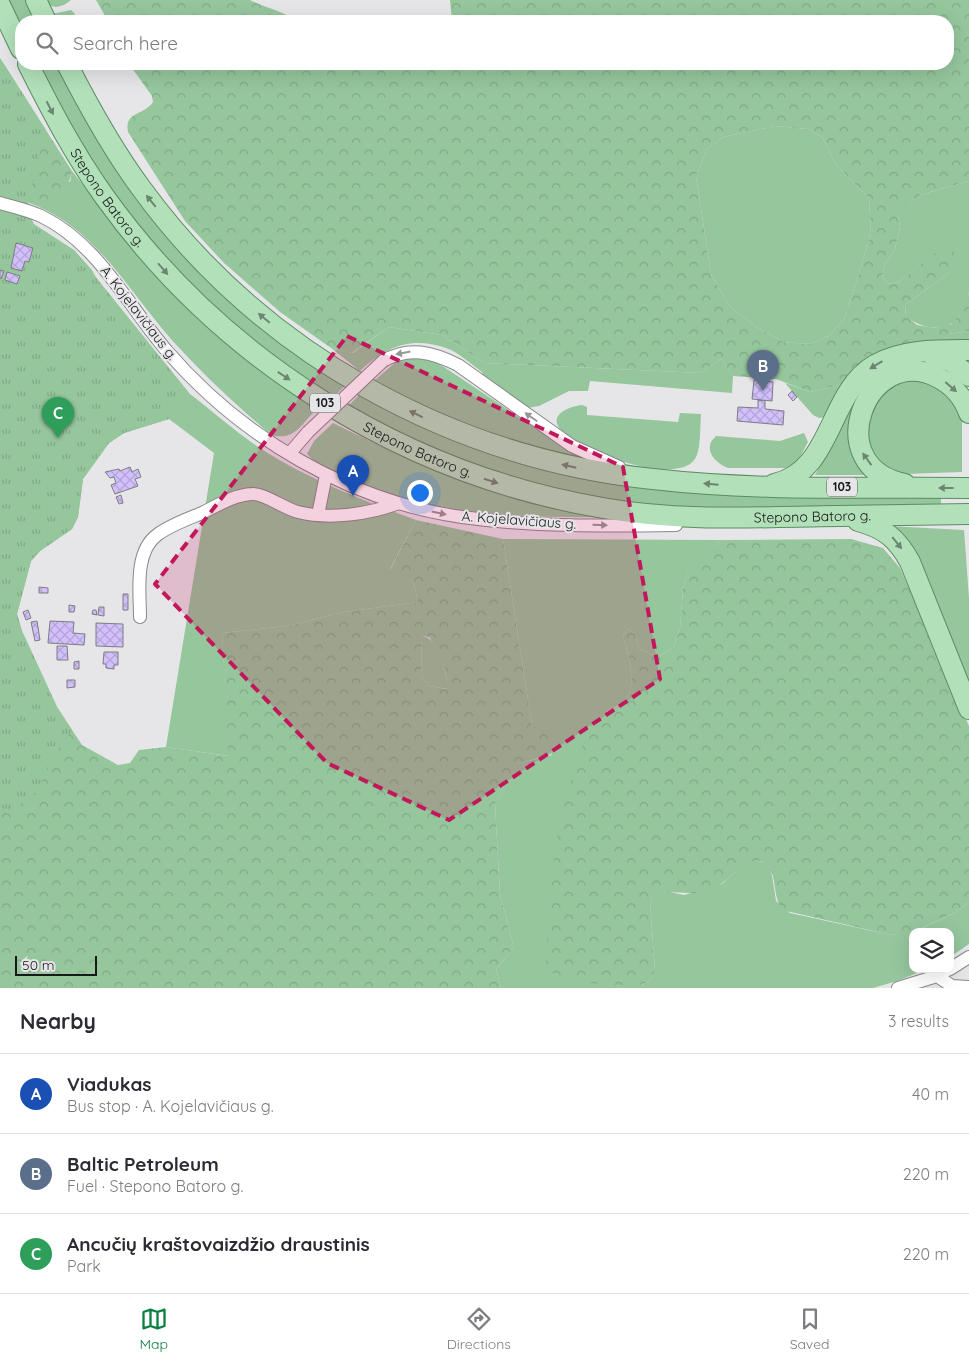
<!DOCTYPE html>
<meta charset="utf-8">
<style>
body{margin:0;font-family:Quicksand,sans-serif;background:#f2f2f3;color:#2b2b33}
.controls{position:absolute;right:15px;bottom:15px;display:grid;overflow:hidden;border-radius:10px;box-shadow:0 5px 20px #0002}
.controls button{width:45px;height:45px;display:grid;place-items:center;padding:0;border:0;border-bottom:1px solid #e1e1e2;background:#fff;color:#2b2b33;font:25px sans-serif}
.scale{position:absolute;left:15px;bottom:12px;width:82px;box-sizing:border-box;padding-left:5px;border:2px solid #181719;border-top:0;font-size:14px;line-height:18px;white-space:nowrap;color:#181719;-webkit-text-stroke:4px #e6e6e9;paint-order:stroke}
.you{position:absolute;left:419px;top:492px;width:18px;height:18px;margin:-12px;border:4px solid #fff;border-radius:50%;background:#1a73e8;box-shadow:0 0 0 8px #1a73e833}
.badge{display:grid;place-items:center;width:32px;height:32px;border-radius:50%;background:#0b8043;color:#fff;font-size:16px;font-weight:700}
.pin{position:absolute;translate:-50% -41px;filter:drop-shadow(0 1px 2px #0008)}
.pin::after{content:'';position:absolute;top:26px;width:18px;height:15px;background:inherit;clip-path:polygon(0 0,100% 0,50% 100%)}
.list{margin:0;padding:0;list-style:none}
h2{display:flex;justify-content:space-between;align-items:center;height:65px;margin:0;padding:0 20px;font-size:21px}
h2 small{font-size:16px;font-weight:400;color:#7c7c81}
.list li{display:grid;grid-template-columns:32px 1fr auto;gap:15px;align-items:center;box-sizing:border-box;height:80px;padding:0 20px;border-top:1px solid #e1e1e2}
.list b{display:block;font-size:19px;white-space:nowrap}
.list p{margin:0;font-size:16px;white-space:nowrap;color:#7c7c81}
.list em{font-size:16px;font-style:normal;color:#7c7c81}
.icon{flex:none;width:28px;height:28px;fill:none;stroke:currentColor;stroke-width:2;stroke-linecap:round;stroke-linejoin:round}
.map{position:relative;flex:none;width:969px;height:988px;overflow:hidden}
.search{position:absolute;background:#fff;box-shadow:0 5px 20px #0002;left:15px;right:15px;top:15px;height:55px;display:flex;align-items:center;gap:12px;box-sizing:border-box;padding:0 18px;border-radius:20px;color:#7c7c81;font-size:19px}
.sheet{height:305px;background:#fff}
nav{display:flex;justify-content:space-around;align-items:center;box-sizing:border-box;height:70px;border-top:1px solid #e1e1e2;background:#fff;font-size:14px;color:#7c7c81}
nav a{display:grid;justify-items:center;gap:2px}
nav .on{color:#0b8043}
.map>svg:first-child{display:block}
</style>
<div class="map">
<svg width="969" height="988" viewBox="0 0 969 988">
<defs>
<pattern id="forest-crowns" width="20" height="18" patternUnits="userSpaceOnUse" patternTransform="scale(1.25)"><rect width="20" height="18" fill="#95c69c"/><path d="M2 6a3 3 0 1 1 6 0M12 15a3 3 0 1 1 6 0" fill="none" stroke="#80a986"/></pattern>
<pattern id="park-tufts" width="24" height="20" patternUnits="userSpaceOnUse" patternTransform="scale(1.25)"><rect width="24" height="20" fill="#95c69c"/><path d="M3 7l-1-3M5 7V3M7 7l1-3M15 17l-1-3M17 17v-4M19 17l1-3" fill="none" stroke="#80a986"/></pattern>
<pattern id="building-cross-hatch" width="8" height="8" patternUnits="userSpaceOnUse" patternTransform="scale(1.25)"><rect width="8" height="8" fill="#d2c0fc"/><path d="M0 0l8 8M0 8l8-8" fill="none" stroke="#b4a4d7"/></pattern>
</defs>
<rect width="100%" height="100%" fill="#e6e6e9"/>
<path fill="#95c69c" d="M 5,0 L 28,0 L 39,21 L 21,21 L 21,34 Z
M 44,0 L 71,0 C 62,8 52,10 44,0 Z
M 71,10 L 75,14 L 70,21 L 53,21 L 52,14 Z
M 35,64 L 59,64 L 135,192 L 345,386 L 331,399 L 236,328 L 149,241 L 96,172 Z
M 775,126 L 808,129 L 822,137 L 836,165 L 869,198 L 871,234 L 845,318 L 829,336 L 810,344 L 784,342 L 758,328 L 730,307 L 711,274 L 696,176 L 707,149 L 723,137 Z
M 0,151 L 70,182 L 72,171 L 153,273 L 196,316 L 316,410 C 300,425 295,441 271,435 C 241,409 210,381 183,352 C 135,303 103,234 37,206 C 26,201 12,199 0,197 Z
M 969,181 C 969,206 969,232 969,257 C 969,268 969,281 969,292 C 963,330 933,337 905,316 L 906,304 L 949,273 L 945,246 L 899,282 L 889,284 L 882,277 L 885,264 L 895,249 L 900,227 L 898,217 L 901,208 L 920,195 Z
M 389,327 L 442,335 L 484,363 L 701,373 L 721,359 L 733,376 L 732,393 L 590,381 L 588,391 L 569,391 L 539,406 L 527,408 L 484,377 L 482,372 C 471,364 458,352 446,348 C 410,336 386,347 360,371 L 331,348 L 353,353 Z
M 969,331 L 969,344 L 944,343 L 948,334 Z
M 408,358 L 431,360 L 444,367 L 588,463 C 514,441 442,419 375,380 L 396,362 Z
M 905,380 L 932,383 L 957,405 L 962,421 L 962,472 L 905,474 L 886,470 L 869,447 L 866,422 L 880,393 Z
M 785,383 L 810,392 L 843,384 L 826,417 L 819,418 L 813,415 Z
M 190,394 C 215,413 239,435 266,452 C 313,481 364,501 416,520 L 390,569 L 414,584 L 418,602 L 344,612 L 287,626 L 222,633 L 229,756 L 166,747 L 214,453 L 169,419 L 171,411 Z
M 360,394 L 510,458 L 941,497 L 941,506 L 791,509 L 643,507 L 583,497 L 476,469 L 345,409 Z
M 582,405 L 587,407 L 587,415 L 678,422 L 680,413 L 701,414 C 700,425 701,448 696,457 C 681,489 577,451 560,429 C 548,414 571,406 582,405 Z
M 851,410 C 845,437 848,453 865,475 L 815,475 Z
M 333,423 C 382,447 432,471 484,488 C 525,500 566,508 607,517 C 521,518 450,516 367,486 C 347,478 322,470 307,454 L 314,441 Z
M 804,433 L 808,442 L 799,459 L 787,468 L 728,468 C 714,463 702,448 716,436 L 780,441 Z
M 888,526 L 964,530 L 969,598 L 969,698 Z
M 503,539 L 721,540 L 689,568 L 683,589 L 680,628 L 673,648 L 658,657 L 639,649 L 635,634 L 628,629 L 623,636 C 628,652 639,690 623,702 C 618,706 611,709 606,712 L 639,986 L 649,981 L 655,972 L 650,902 L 655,892 L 665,891 L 684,895 L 722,884 L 744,864 L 755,860 L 765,863 L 771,869 L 776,901 L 790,913 L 891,935 L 913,932 L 913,969 L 927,969 L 897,981 L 873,988 L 501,988 L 496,969 L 514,948 L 500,894 L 495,804 L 517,764 L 552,755 L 532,725 Z
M 422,636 C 443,640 445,672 448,689 L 428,686 L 421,676 Z
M 969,902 L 969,944 L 950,957 L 950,932 L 914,932 L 956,912 Z"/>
<path fill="url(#forest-crowns)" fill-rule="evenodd" d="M 96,0 L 250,0 C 266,8 283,11 298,21 L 103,21 L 104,14 Z
M 450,0 L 969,0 L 969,181 L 920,195 L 902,208 L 898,217 L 900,227 L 895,249 L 885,264 L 882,277 L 889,284 L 899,282 L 945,245 L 953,251 L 958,261 L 949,273 L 906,304 L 905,315 L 917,325 L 935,328 L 951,324 L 960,315 L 969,293 L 969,331 L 948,334 L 944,343 L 901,346 L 882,350 L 866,359 L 843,384 L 810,392 L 776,379 L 733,376 L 721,359 L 701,373 L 484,363 L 442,335 L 389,327 L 352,353 L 331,348 L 280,312 L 224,263 L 185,221 L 128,132 C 124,111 144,116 153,102 L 152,96 L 129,64 L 948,64 L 948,21 L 399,21 L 403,17 L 412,19 L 452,20 ZM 775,126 L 808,129 L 822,137 L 836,165 L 869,198 L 871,234 L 845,318 L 829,336 L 810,344 L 784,342 L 758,328 L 730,307 L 711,274 L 696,176 L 707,149 L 723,137 Z
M 0,58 L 72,171 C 69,190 47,219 30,193 C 13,167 6,92 0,58 Z
M 74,250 L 92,270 L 169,419 L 124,433 L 109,443 L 83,479 L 78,517 L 72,529 L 40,551 L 31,561 L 17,614 L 22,631 L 57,707 L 82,745 L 118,765 L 130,763 L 139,750 L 166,747 L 228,756 L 222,633 L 287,626 L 344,612 L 418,602 L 414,584 L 390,570 L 416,520 L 503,539 L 532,725 L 552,738 L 552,754 L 518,764 L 495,804 L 500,894 L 514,948 L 496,969 L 501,988 L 0,988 L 0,351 L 53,330 ZM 422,636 L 429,637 C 441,652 447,670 447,689 L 428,686 L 421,676 Z
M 851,539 L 883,548 L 900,568 L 969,726 L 969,902 L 956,912 L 911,933 L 891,935 L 782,910 C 773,897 776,874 769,867 C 752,849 735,875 721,884 C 694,900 681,889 655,893 L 650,902 L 655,972 L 649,981 L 639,986 L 568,982 C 557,978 551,973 546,963 C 550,892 552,828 578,760 C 581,751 584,740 589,731 C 597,716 611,712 623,702 C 639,690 628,652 623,636 L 628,629 L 635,634 L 639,649 L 658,657 L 673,648 L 680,628 L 683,589 L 689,567 L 721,540 Z"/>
<path fill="url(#park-tufts)" d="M 0,58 L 46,130 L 31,186 L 27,211 L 34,224 L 74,250 L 190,394 L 169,419 L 124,433 L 109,443 L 83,479 L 78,517 L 72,529 L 40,551 L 31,561 L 17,614 L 22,631 L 57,707 L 72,730 L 58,749 L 37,791 L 8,814 L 2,809 L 0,812 Z"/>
<path fill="url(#building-cross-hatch)" stroke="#7e7d80" d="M 16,243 L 33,248 L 29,262 L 25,261 L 22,271 L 11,268 Z
M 0,270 L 4,271 L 1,279 L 0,278 Z
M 7,272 L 20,276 L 17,284 L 5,280 Z
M 754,380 L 773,382 L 772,401 L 752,399 Z
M 792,391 L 797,397 L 793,401 L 788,395 Z
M 758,400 L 765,401 L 765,409 L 784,411 L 783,425 L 737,421 L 738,407 L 758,408 Z
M 130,467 L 132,472 L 138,469 L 141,477 L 135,479 L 138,486 L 115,494 L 111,485 L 116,483 L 114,477 L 110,478 L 105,472 L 119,469 L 120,471 Z
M 121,495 L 123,503 L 119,504 L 116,497 Z
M 39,587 L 48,588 L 48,593 L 39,593 Z
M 123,594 L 128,594 L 128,610 L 123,610 Z
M 69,605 L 75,606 L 74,612 L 69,612 Z
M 99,607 L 104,607 L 104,616 L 98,615 Z
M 28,610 L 31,618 L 26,620 L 23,612 Z
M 93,610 L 96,610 L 97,615 L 92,614 Z
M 37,621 L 40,640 L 35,641 L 31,622 Z
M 50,621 L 74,622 L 73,633 L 85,634 L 84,645 L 48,643 Z
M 96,623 L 123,624 L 123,647 L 96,646 Z
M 57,646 L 67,646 L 68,660 L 57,660 Z
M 104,652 L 118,652 L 118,665 L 114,665 L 114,669 L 106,668 L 106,664 L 103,664 Z
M 79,661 L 79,669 L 74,669 L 74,662 Z
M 67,680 L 75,680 L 75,687 L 67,688 Z"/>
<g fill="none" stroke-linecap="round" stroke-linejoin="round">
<defs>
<path id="minor" d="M 0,203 C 14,207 28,210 41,216 C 99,244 127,305 167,351 C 242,438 349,501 462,517 C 533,527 605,526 676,525
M 383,361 C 409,346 432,352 458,365 L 572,446 L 619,467
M 289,454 L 308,432
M 318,515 L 326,475
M 140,617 C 140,592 134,552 157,535 C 170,525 188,519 202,513 C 218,505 234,495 252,494 C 264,493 285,509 298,512 C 330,520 369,514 399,503
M 950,969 L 969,957
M 937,976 L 952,986 L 969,987
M 898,988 L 937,976 L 949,969"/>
<g id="primary">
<path d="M 36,0 L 46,21"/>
<path d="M 0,5 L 21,49"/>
<path id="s1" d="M 28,64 C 51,110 74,154 104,196 C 222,361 403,474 603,508 C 681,522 760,517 839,516 C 882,515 926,515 969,514"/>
<path d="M 67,64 C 89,107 112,149 141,188 C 261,353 451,458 653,479 C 758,491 863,487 969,488"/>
<path d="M 931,354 L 952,362 L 969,376"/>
<path d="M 774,484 C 833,472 828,392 875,365 C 902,349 939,350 969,350"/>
<path d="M 905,484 C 818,467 867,342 937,377 C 953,385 963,396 969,413"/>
<path d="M 858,521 C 884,528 897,538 910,562 L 969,709"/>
</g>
</defs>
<use href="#minor" stroke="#89888b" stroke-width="14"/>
<use href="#primary" stroke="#5a8d62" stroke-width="22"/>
<use href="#minor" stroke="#fff" stroke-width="12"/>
<use href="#primary" stroke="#b1e0b9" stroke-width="20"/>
<defs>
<path id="minor-bridge" d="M 308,432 L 383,361"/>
</defs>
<use href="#minor-bridge" stroke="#89888b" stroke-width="14" stroke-linecap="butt"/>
<use href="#minor-bridge" stroke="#fff" stroke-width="12"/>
</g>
<defs><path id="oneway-solid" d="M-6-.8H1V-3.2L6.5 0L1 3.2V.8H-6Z" transform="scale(1.25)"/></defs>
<g fill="#6c8671">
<use href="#oneway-solid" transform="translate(50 108) rotate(63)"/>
<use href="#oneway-solid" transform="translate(151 201) rotate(-129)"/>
<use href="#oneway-solid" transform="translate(163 269) rotate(49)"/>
<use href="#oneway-solid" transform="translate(264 318) rotate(-140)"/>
<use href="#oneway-solid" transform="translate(876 365) rotate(149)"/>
<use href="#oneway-solid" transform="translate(284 376) rotate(34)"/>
<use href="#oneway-solid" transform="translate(951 387) rotate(41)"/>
<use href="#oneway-solid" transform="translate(416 414) rotate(-154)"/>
<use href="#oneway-solid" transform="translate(867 459) rotate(-126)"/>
<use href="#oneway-solid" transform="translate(569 466) rotate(-167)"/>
<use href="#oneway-solid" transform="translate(491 481) rotate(18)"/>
<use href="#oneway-solid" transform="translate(711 484) rotate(-175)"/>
<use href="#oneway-solid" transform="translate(946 488) rotate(-180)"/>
<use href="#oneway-solid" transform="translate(897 543) rotate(51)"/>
</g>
<g fill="#979798">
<use href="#oneway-solid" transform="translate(403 353) rotate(169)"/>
<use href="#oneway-solid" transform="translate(531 417) rotate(-145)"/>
<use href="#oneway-solid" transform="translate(439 513) rotate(12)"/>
<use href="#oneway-solid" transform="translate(600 525) rotate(1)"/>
</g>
<path fill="#c2185b" fill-opacity="0.2" stroke="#c2185b" stroke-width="4" stroke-dasharray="10 6" stroke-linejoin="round" d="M 347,336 L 623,467 L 660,679 L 449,820 L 327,763 L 155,584 Z"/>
<g text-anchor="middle" stroke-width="4" stroke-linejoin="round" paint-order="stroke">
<g fill="#e6e6e9" stroke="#565557" stroke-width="1">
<rect x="310" y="393.5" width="30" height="19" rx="4"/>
<rect x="827" y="477.5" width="30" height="19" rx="4"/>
</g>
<g font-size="12" font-weight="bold" fill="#181719">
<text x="325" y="407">103</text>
<text x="842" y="491">103</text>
</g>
<g font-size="14" fill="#181719" stroke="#e6e6e9">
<text dy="5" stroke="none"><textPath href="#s1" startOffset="156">Stepono Batoro g.</textPath></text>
<text transform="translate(139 313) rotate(52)" y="5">A. Kojelavičiaus g.</text>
<text dy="5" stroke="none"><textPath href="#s1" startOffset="561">Stepono Batoro g.</textPath></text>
<text dy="5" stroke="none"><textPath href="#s1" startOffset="966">Stepono Batoro g.</textPath></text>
<text transform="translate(519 520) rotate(4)" y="5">A. Kojelavičiaus g.</text>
</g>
</g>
</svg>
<div class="controls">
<button><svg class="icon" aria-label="layers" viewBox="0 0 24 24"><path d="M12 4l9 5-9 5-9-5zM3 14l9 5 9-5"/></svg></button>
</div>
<div class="scale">50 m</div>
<div class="you"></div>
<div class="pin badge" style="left:353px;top:496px;background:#1a4fb4">A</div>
<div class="pin badge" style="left:763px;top:391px;background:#5c6f8a">B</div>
<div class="pin badge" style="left:58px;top:438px;background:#2e9e5b">C</div>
<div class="search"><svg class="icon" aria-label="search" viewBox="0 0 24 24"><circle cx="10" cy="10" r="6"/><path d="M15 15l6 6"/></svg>Search here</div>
</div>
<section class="sheet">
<h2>Nearby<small>3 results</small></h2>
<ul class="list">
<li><span class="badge" style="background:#1a4fb4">A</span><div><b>Viadukas</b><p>Bus stop · A. Kojelavičiaus g.</p></div><em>40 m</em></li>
<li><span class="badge" style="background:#5c6f8a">B</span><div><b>Baltic Petroleum</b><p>Fuel · Stepono Batoro g.</p></div><em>220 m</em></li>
<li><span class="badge" style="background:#2e9e5b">C</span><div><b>Ancučių kraštovaizdžio draustinis</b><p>Park</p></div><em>220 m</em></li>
</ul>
</section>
<nav>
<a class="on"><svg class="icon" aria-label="map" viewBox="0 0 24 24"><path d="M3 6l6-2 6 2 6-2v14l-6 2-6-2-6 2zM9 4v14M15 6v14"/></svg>Map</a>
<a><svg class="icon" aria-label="directions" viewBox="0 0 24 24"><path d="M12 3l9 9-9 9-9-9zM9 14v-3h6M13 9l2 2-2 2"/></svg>Directions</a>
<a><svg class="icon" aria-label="saved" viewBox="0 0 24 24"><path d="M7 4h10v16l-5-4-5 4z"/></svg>Saved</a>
</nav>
